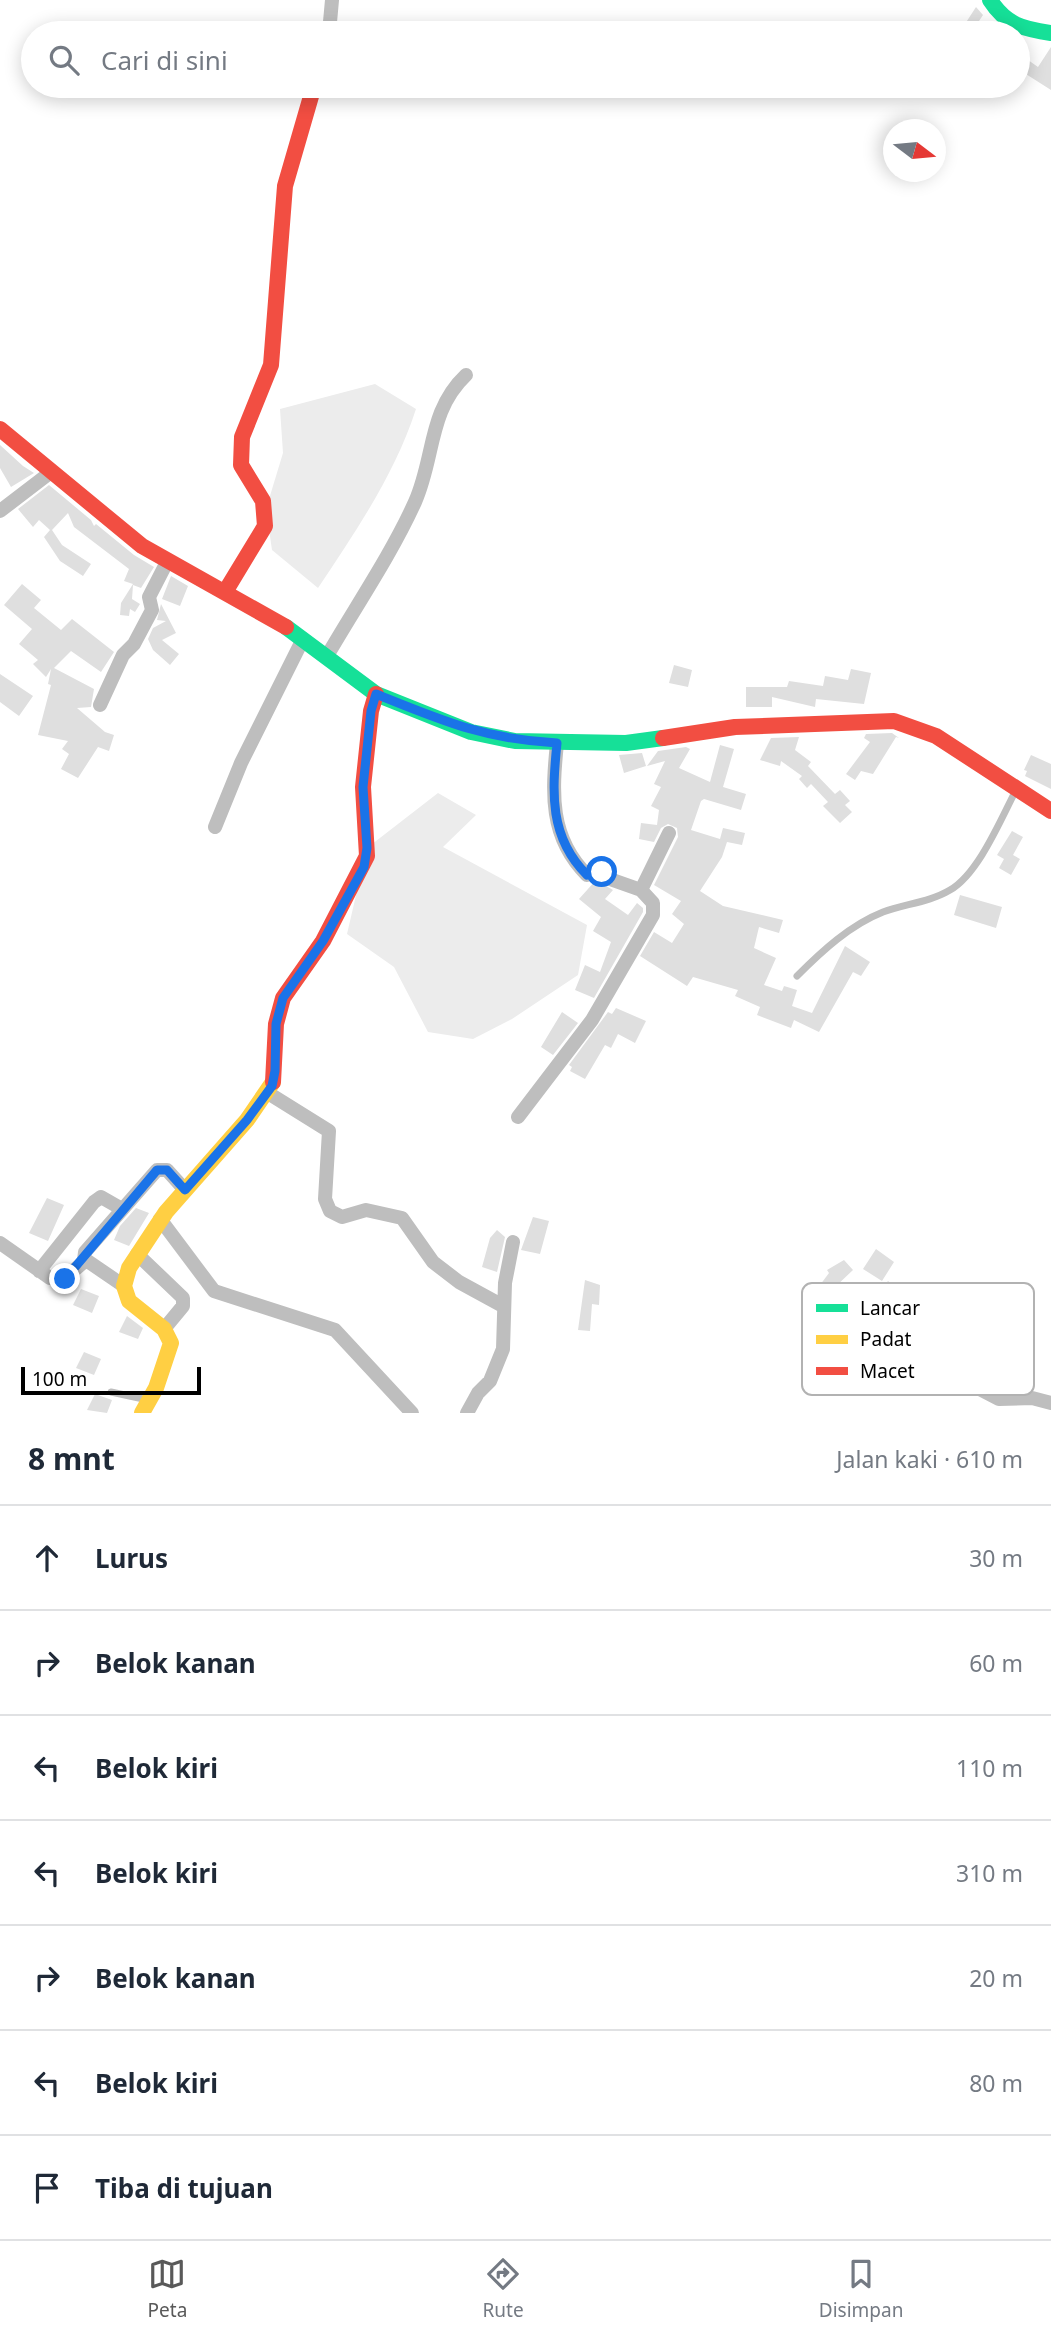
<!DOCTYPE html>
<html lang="id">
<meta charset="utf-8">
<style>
body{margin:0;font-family:"Noto Sans",sans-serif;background:#f2f2f3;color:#1f2937}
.compass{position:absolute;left:883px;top:119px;width:63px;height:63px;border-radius:50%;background:#fff;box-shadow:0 4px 18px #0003;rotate:106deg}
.scale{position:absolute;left:21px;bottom:18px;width:180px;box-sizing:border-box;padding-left:7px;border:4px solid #000;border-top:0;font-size:19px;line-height:24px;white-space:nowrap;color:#000;-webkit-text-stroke:5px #fff;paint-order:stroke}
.stop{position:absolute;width:21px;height:21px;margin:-16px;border:5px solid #1a73e8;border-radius:50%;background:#fff}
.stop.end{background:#1a73e8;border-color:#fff;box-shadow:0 2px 7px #0008}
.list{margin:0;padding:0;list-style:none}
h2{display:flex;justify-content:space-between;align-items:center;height:91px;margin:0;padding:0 28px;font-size:30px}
h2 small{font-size:23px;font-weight:400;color:#747a83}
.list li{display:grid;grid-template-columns:46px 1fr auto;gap:21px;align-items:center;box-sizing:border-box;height:105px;padding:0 28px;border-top:2px solid #e0e1e3}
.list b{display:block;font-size:26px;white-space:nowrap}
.list em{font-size:23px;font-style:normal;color:#747a83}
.icon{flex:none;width:38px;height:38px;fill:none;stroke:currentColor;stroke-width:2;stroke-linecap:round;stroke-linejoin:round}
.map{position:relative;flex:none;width:1051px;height:1413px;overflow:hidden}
.search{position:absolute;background:#fff;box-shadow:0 4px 18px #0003;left:21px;right:21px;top:21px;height:77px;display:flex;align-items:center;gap:18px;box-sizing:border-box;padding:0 24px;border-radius:38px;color:#747a83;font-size:26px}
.sheet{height:826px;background:#fff}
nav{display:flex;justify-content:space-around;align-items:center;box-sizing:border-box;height:98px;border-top:2px solid #e0e1e3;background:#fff;font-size:19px;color:#747a83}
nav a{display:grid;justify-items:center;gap:4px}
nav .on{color:#595959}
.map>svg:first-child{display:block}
</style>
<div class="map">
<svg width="1051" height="1413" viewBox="0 0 1051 1413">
<rect width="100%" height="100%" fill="#fff"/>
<path fill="#ececec" d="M 375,384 L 416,409 C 395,474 356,531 318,588 L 272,550 L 266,509 L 283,453 L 280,409 Z
M 438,793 L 476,815 L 443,847 L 587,925 L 578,975 L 512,1019 L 473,1039 L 428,1032 L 394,967 L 347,934 L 367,848 Z"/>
<path fill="#dfdfdf" d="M 976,7 L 983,15 L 979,21 L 998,33 L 979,33 L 965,24 Z
M 1051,47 L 1051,90 L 1018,69 L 1018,53 L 1038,67 Z
M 0,445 L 23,466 L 34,473 L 11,487 L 0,468 Z
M 49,485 L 91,520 L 94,526 L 96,524 L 134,555 L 154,567 L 141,588 L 133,585 L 132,599 L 140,604 L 135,612 L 130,609 L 129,616 L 120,615 L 121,603 L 133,584 L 124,581 L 129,569 L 74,527 L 68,513 L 52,530 L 62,545 L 91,564 L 83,576 L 60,561 L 44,537 L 50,530 L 39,520 L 33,527 L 18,509 Z
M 171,576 L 188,586 L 180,606 L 162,599 Z
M 22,584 L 41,600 L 34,608 L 61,630 L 72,619 L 114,652 L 101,672 L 71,651 L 54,668 L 94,689 L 91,707 L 77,708 L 105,732 L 114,735 L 109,751 L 98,747 L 78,778 L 61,769 L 69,754 L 62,749 L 68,741 L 38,735 L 51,685 L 48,684 L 51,669 L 46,677 L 33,664 L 38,660 L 19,644 L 32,629 L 4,605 Z
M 161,604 L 176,633 L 162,640 L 179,654 L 170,665 L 153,650 L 148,639 L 153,628 L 166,621 L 157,620 Z
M 674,665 L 692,670 L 688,687 L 669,683 Z
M 851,669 L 871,673 L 864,704 L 816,699 L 815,707 L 772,697 L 772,707 L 746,707 L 746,687 L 787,687 L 789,681 L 823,686 L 825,676 L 848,680 Z
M 0,674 L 33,696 L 19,716 L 0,702 Z
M 892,733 L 899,738 L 896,737 L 873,774 L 861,771 L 855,780 L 846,774 L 870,742 L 864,738 L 866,734 Z
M 799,737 L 795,750 L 811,762 L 808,766 L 835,794 L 840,790 L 850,801 L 845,805 L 852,812 L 840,823 L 823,806 L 828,802 L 811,784 L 807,788 L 799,779 L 802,776 L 781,761 L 780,766 L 760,760 L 771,738 Z
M 720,745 L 734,749 L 723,787 L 746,794 L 741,810 L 704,799 L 701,801 L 691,830 L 720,839 L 723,828 L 745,833 L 742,845 L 727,842 L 722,857 L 700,891 L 723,906 L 783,920 L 779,933 L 759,927 L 754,948 L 776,958 L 764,985 L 782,991 L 784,986 L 797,990 L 792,1006 L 812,1013 L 845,946 L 870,962 L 861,976 L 853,972 L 819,1032 L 794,1020 L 791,1028 L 757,1015 L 760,1007 L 735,996 L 738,990 L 693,977 L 687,986 L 640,956 L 654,932 L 672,943 L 684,924 L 672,914 L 681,901 L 654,885 L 678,837 L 677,828 L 668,824 L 661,828 L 654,842 L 639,839 L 641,823 L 657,825 L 659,810 L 651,806 L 661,787 L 654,784 L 665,761 L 647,766 L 658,751 L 686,747 L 690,749 L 679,768 L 710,782 Z
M 642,753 L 646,766 L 624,773 L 619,755 Z
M 1031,755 L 1051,764 L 1051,789 L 1025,776 L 1027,771 L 1024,770 Z
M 1012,831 L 1023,837 L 1013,855 L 1020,859 L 1011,875 L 999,868 L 1004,859 L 997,855 Z
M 596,880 L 613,890 L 605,899 L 628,915 L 637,903 L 643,908 L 643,912 L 594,998 L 575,990 L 585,965 L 600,972 L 611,942 L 593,931 L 601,917 L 579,899 Z
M 960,895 L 1002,907 L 996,928 L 954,915 Z
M 616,1008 L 646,1021 L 635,1043 L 618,1034 L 611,1048 L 605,1045 L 585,1079 L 570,1071 L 572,1067 L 569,1065 L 608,1012 L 612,1014 Z
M 562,1012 L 578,1023 L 553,1055 L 541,1047 Z
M 47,1198 L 64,1205 L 48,1241 L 29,1233 Z
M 136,1208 L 149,1213 L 129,1246 L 114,1240 L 120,1226 Z
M 533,1217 L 549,1221 L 540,1254 L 521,1250 Z
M 497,1230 L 505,1237 L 497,1272 L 482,1267 L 490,1238 Z
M 876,1249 L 894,1262 L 882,1281 L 863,1269 Z
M 844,1260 L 853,1270 L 834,1288 L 836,1290 L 830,1298 L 817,1289 L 829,1273 L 827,1270 Z
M 585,1280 L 600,1285 L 599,1305 L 592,1304 L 590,1331 L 578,1330 Z
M 888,1281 L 898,1289 L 882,1307 L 872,1299 Z
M 81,1289 L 99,1296 L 92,1313 L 73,1305 Z
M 127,1316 L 143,1328 L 138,1339 L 119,1332 Z
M 84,1352 L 101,1359 L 94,1375 L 76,1368 Z
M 95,1394 L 112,1400 L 107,1413 L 87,1410 Z"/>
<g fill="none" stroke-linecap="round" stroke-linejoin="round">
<path stroke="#bebebe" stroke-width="7" d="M 797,976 C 822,951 850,925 883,912 C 905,904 930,902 950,890 C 978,874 1000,821 1015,792
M 111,1392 L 148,1400"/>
<path stroke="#bebebe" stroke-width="14" d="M 329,33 L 332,0
M 0,511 L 51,472
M 327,656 C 356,606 391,555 415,502 C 435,457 428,411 466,375
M 100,705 L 123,655 L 134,644 L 152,610 L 149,597 L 168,560
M 557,743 C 552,793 549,837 587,875 L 597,866 L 607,878 L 641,890 L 669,833
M 215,827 L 241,763 L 303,639
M 268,1093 L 329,1131 L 325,1199 L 330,1211 L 342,1217 L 366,1210 L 402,1218 L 433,1262 L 459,1282 L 503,1306
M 518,1117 L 592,1020 L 653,915 L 653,903 L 641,890
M 160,1219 L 214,1291 L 335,1330 L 412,1413
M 0,1243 L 50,1278 L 65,1278 L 86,1260 L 124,1286
M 137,1254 L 183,1298 L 183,1306 L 164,1329
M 84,1260 L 85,1252 L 157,1170 L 167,1170 L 185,1190
M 39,1271 L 94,1202 L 101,1197 L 122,1209
M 904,1322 L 928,1372 L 958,1373 L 974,1386 L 999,1399 L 1032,1398 L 1051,1403
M 467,1413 L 478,1393 L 490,1381 L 503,1349 L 505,1283 L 513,1242"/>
<path stroke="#16e098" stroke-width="16" d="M 990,0 C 1006,25 1023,29 1051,33
M 286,627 L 376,694 L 471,732 L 515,741 L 626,743 L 663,738"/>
<path stroke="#ffcf43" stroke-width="16" d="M 142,1413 L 156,1388 L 171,1343 L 164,1329 L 129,1301 L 124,1286 L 129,1268 L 166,1212 L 247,1120 L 273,1082"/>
<path stroke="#f24e42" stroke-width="16" d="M 0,429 L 142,546 L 286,627
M 225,592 L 265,526 L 263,501 L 241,465 L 242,437 L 271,365 L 285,186 L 314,86
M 663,738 L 735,727 L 894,721 L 936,736 L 1051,811
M 273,1082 L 276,1024 L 283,998 L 323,941 L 367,856 L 363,787 L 371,711 L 376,694"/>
</g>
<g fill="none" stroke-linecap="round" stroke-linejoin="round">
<path stroke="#1a73e8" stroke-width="9" d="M 65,1279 L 157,1170 L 167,1170 L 185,1190 L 247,1120 L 272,1086 L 275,1071 L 276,1024 L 283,998 L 323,941 L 364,867 L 367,848 L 363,787 L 371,711 L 376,694 C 443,721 484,739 557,743 C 552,793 549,837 587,875 L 597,866 L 602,872"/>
</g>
<rect x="802" y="1283" width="232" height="112" rx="10" fill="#fff" stroke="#b2b2b2" stroke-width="2"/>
<rect x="816" y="1304" width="32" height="8" fill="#16e098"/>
<rect x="816" y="1335" width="32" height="9" fill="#ffcf43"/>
<rect x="816" y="1367" width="32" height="8" fill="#f24e42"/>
<g font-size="19" fill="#000">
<text x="860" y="1315">Lancar</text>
<text x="860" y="1346">Padat</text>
<text x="860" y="1378">Macet</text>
</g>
</svg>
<svg class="compass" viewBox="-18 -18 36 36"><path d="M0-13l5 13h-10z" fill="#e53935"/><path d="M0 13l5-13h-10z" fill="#747a83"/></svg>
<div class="scale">100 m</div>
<div class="stop" style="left:602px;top:872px"></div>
<div class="stop end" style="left:65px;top:1279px"></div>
<div class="search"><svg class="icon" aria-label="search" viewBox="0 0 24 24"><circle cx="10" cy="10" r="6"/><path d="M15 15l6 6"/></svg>Cari di sini</div>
</div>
<section class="sheet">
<h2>8 mnt<small>Jalan kaki · 610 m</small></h2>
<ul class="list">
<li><svg class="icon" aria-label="ahead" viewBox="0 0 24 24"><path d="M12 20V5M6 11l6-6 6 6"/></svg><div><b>Lurus</b></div><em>30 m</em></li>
<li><svg class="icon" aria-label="right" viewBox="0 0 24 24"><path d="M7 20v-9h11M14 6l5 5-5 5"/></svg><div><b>Belok kanan</b></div><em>60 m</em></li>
<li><svg class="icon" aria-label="left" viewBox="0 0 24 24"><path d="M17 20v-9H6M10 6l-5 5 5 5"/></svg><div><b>Belok kiri</b></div><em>110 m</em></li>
<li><svg class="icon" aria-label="left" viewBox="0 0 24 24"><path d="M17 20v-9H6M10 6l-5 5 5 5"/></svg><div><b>Belok kiri</b></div><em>310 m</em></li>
<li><svg class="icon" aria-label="right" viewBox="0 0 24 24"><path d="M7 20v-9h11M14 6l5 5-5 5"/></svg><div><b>Belok kanan</b></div><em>20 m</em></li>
<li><svg class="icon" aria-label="left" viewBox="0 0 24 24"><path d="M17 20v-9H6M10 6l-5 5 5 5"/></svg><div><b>Belok kiri</b></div><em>80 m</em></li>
<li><svg class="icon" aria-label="arrive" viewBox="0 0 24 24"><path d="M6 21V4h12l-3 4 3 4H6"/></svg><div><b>Tiba di tujuan</b></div></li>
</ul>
</section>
<nav>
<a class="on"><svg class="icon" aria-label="map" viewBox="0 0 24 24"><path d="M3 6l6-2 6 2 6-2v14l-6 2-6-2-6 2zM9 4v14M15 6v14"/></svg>Peta</a>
<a><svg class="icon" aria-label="directions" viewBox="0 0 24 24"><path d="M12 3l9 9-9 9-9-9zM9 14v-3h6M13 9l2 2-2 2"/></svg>Rute</a>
<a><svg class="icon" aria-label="saved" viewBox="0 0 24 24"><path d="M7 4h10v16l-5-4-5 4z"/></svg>Disimpan</a>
</nav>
